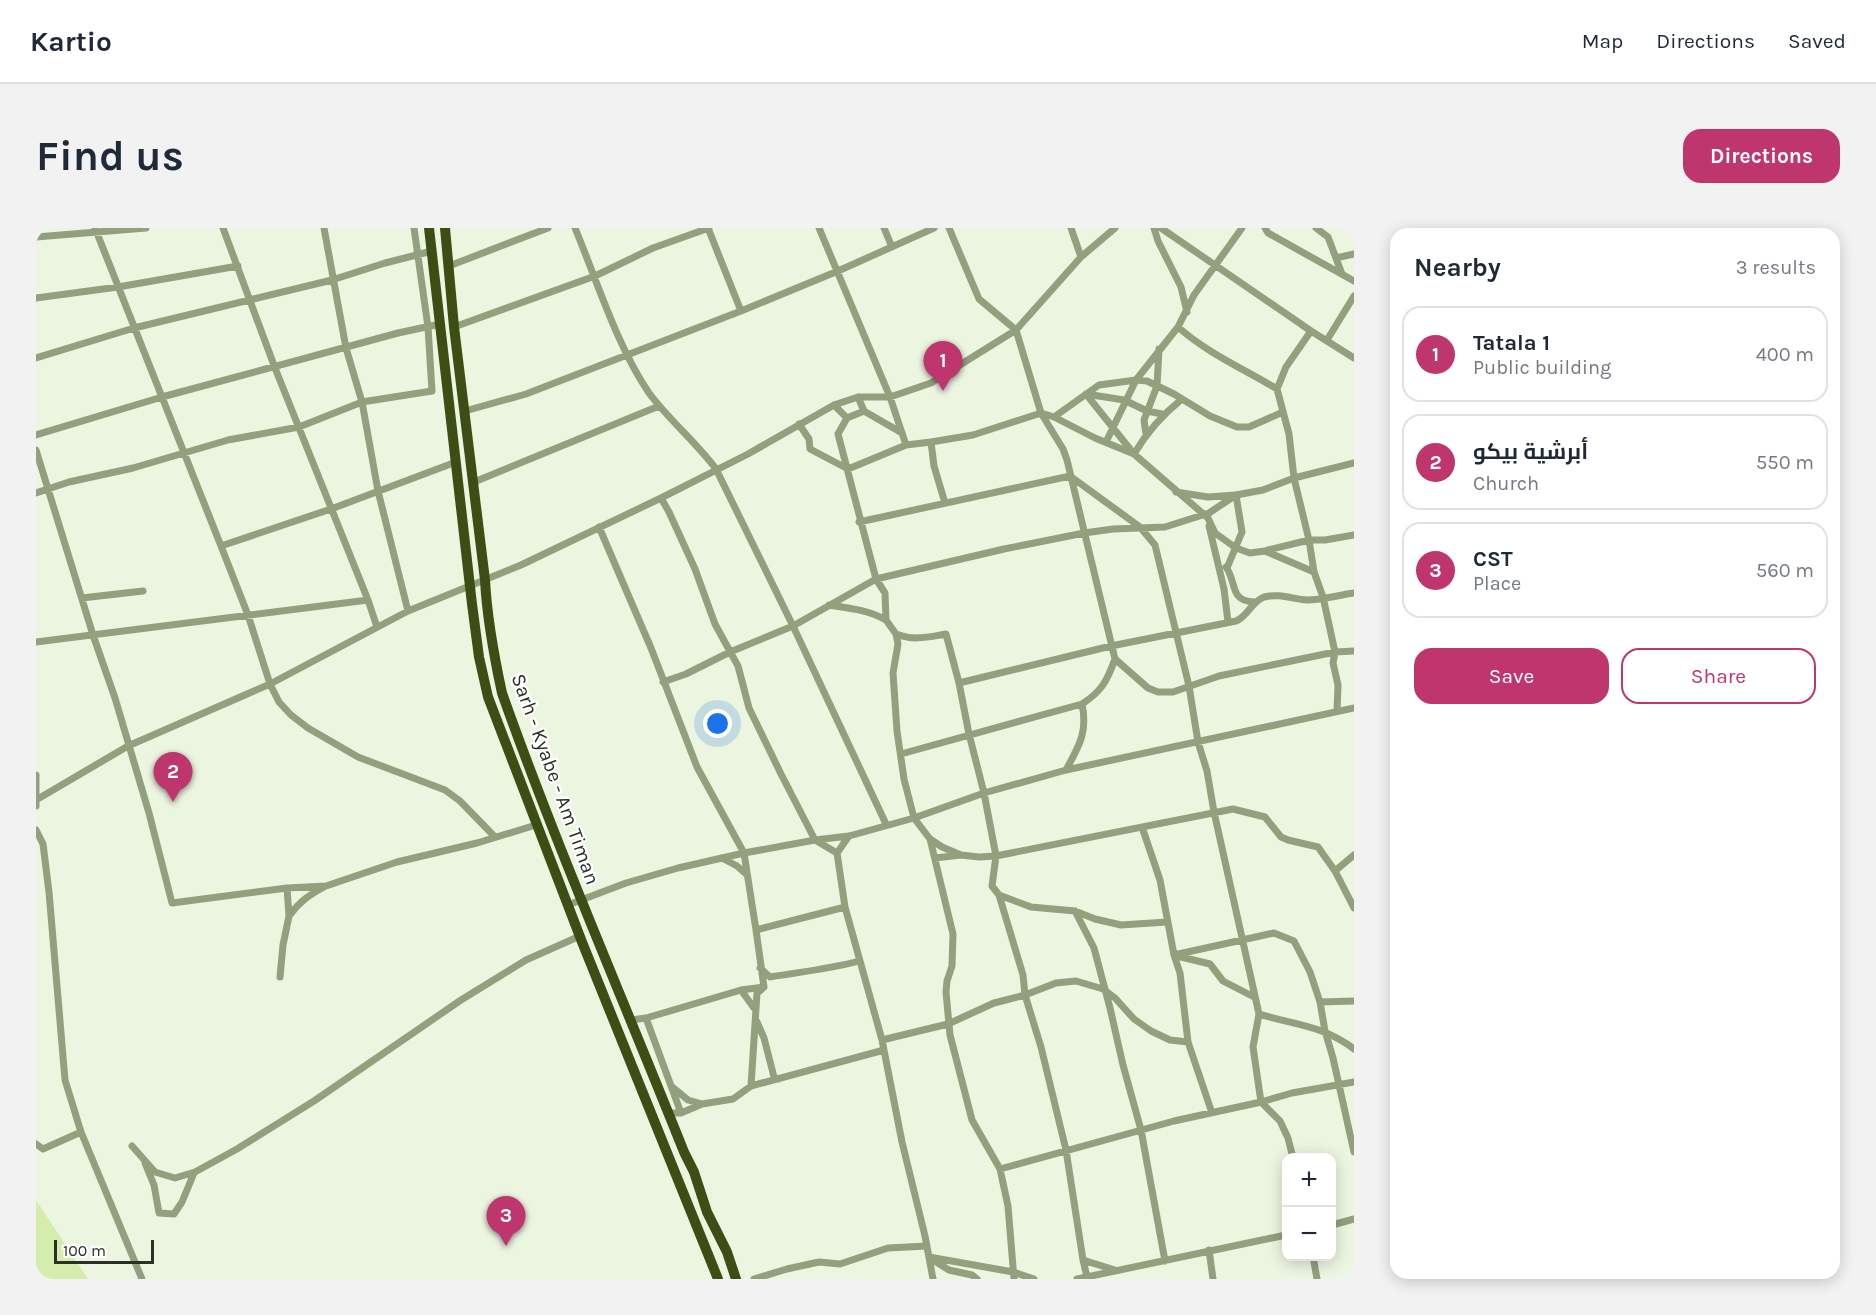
<!DOCTYPE html>
<meta charset="utf-8">
<style>
body{margin:0;font-family:Karla,Cairo,sans-serif;background:#f2f2f3;color:#1f2937}
.controls{position:absolute;right:18px;bottom:18px;display:grid;overflow:hidden;border-radius:12px;box-shadow:0 3px 15px #0003}
.controls button{width:54px;height:54px;display:grid;place-items:center;padding:0;border:0;border-bottom:2px solid #e0e1e3;background:#fff;color:#1f2937;font:30px sans-serif}
.scale{position:absolute;left:18px;bottom:15px;width:100px;box-sizing:border-box;padding-left:6px;border:3px solid #2c2f27;border-top:0;font-size:16px;line-height:21px;white-space:nowrap;color:#2c2f27;-webkit-text-stroke:4px #fff;paint-order:stroke}
.you{position:absolute;left:682px;top:496px;width:21px;height:21px;margin:-15px;border:4px solid #fff;border-radius:50%;background:#1a73e8;box-shadow:0 0 0 9px #1a73e833}
.badge{display:grid;place-items:center;width:39px;height:39px;border-radius:50%;background:#bf356e;color:#fff;font-size:20px;font-weight:700}
.pin{position:absolute;translate:-50% -50px;filter:drop-shadow(0 2px 3px #0008)}
.pin::after{content:'';position:absolute;top:32px;width:21px;height:18px;background:inherit;clip-path:polygon(0 0,100% 0,50% 100%)}
.list{margin:0;padding:0;list-style:none}
h2{display:flex;justify-content:space-between;align-items:center;height:78px;margin:0;padding:0 24px;font-size:26px}
h2 small{font-size:20px;font-weight:400;color:#747a83}
.list li{display:grid;grid-template-columns:39px 1fr auto;gap:18px;align-items:center;box-sizing:border-box;height:96px;margin:0 12px 12px;padding:0 12px;border:2px solid #e0e1e3;border-radius:18px}
.list b{display:block;font-size:22px;white-space:nowrap}
.list p{margin:0;font-size:20px;white-space:nowrap;color:#747a83}
.list em{font-size:20px;font-style:normal;color:#747a83}
.actions{display:flex;gap:12px;padding:18px 24px}
.actions a{flex:1;padding:14px 0;border:2px solid #bf356e;border-radius:18px;text-align:center;font-size:21px;color:#bf356e}
.actions .main{background:#bf356e;color:#fff}
.map{position:relative;flex:none;width:1318px;height:1051px;overflow:hidden;border-radius:18px}
header{display:flex;align-items:center;gap:36px;box-sizing:border-box;height:84px;padding:0 30px;background:#fff;border-bottom:2px solid #e0e1e3}
header strong{font-size:28px}
nav{display:flex;gap:33px;margin-inline-start:auto;font-size:21px}
.intro{display:flex;align-items:center;justify-content:space-between;box-sizing:border-box;height:144px;padding:0 36px}
h1{margin:0;font-size:42px}
.button{padding:15px 27px;border-radius:18px;background:#bf356e;color:#fff;font-size:21px;font-weight:700}
main{display:flex;gap:36px;padding:0 36px}
aside{flex:1;background:#fff;border-radius:18px;box-shadow:0 3px 15px #0003}
.map>svg:first-child{display:block}
</style>
<header>
<strong>Kartio</strong>
<nav><a>Map</a><a>Directions</a><a>Saved</a></nav>
</header>
<div class="intro"><h1>Find us</h1><a class="button">Directions</a></div>
<main>
<div class="map">
<svg width="1318" height="1051" viewBox="0 0 1318 1051">
<rect width="100%" height="100%" fill="#ecf5e0"/>
<path fill="#d5edac" d="M 0,972 L 52,1051 L 0,1051 Z"/>
<g fill="none" stroke-linecap="round" stroke-linejoin="round">
<path stroke="#92a07d" stroke-width="7" d="M 59,0 L 185,318 L 212,387 L 234,456 L 243,474 L 255,487 L 272,500 L 322,529 L 409,562 L 424,573 L 459,609
M 187,0 L 239,140 L 332,372 L 341,399
M 288,0 L 310,120 L 326,174 L 342,263 L 372,383
M 539,0 C 561,53 581,118 613,165 C 633,192 660,214 680,241 L 757,398 L 850,596
M 672,0 L 705,83
M 783,0 L 854,169 L 870,217
M 848,0 L 856,19
M 913,0 L 943,71 L 980,102 L 1005,185 L 1018,189 L 1059,210 L 1098,226 L 1172,290 L 1179,305 L 1200,320 L 1214,325 L 1229,323 L 1278,344
M 1035,0 L 1045,29
M 1118,0 L 1122,13 L 1145,59 L 1151,84
M 1125,0 L 1275,103 L 1318,130
M 1229,0 L 1232,5 L 1318,53
M 1280,0 L 1292,9 L 1306,46
M 0,9 L 110,0
M 1300,30 L 1318,26
M 413,38 L 512,0
M 0,70 L 82,59 L 202,38
M 418,99 L 559,48 L 617,20 L 673,0
M 1142,99 C 1171,125 1208,141 1241,161
M 1275,103 L 1250,139 L 1241,161 L 1253,206 L 1258,250 L 1273,312 L 1278,344 L 1287,369 L 1299,424 L 1297,435 L 1302,457 L 1301,483
M 1291,112 L 1318,68
M 0,130 L 98,100 L 296,52 L 349,35 L 396,23
M 1050,166 L 1098,226 C 1111,204 1126,187 1146,171
M 1050,166 L 1088,172 L 1111,183 L 1126,186
M 822,169 L 828,183 L 866,205
M 798,177 L 811,190
M 429,183 L 490,166 L 705,83 L 802,43 L 898,0
M 828,183 L 811,190 L 802,206 L 840,351 L 849,365 L 850,392 L 860,406 L 862,416 L 857,445 L 861,503 L 868,551 L 878,590 L 894,611 L 917,706 L 916,738 L 911,753 L 910,764 L 914,807 L 936,892 L 964,941 L 972,978 L 978,1051
M 1018,189 L 1063,157 L 1100,152 L 1111,153 L 1138,166 L 1174,188 L 1201,199 L 1213,199 L 1247,184
M 763,196 L 773,211 L 774,221 L 812,241
M 1110,206 L 1108,192 L 1121,158 L 1123,121
M 0,207 L 126,169 L 362,105 L 404,96
M 1070,214 L 1100,152 L 1142,99 L 1158,67 L 1206,0
M 0,222 L 57,407 L 79,470 L 113,585 L 136,675 L 251,660 L 290,658 L 361,634 L 441,615 L 500,597
M 812,241 L 870,217 L 895,214 L 898,238 L 909,275
M 438,254 L 623,178
M 1140,264 L 1172,269 L 1200,267 L 1227,262 L 1258,250 L 1318,235
M 0,265 L 33,254 L 97,240 L 192,212 L 263,199 L 326,174 L 396,163 L 392,99 L 378,0
M 625,270 L 633,284 L 659,341 L 679,396 L 702,438 L 713,480 L 745,546 L 779,612 L 801,625
M 823,294 L 1034,248 L 1104,299 L 1119,317 L 1153,458 L 1162,514 L 1171,543 L 1178,584 L 1223,786 L 1217,819 L 1225,874 L 1244,893 L 1252,910 L 1257,930
M 1173,298 L 1188,361 L 1192,394
M 563,299 L 615,420 L 661,539 L 708,625 L 720,702 L 809,679
M 185,318 L 295,281 L 420,234
M 1232,322 L 1273,312 L 1289,312 L 1318,307
M 1190,339 C 1201,354 1193,373 1218,374
M 46,370 L 107,363
M 793,377 C 813,380 833,382 850,392
M 860,406 C 877,413 892,409 910,406 L 923,455 L 933,506 L 948,565 L 960,628 L 956,658 L 963,667 L 987,747 L 989,767 L 1005,819 L 1030,922 L 1047,1032 L 1051,1049 L 1054,1051
M 0,414 L 332,372
M 1079,431 L 1112,460 L 1122,464 L 1137,464 L 1183,448 L 1299,424 L 1318,423
M 627,454 L 650,446 L 694,424 L 757,398 L 840,351 L 968,321 L 1048,305 L 1077,301 L 1129,299 L 1173,285 L 1200,267 L 1206,304 L 1191,340
M 923,455 L 1075,418 L 1200,393 C 1212,388 1215,374 1228,369 C 1244,365 1256,371 1271,372 C 1286,372 1303,367 1318,365
M 865,526 L 1046,476 C 1066,463 1071,453 1079,431 L 1031,232 L 1027,221 L 1005,185 L 937,207 L 895,214
M 1030,542 C 1043,518 1052,504 1046,476
M 0,547 L 0,578
M 0,572 L 92,518 L 234,456 L 372,383 L 485,337 L 625,270 L 712,226 L 798,177 L 822,169 L 854,169 L 895,155 L 980,102 L 1045,29 L 1079,0
M 1106,599 L 1124,652 L 1138,727 L 1144,745 L 1152,814 L 1176,885
M 0,602 L 7,616 L 13,664 L 29,852 L 45,904 L 106,1051
M 813,608 L 801,625 L 809,679 L 846,812 L 866,914 L 889,1008 L 897,1051
M 894,611 L 906,619 L 925,627
M 686,630 L 701,638 L 710,646
M 899,630 L 925,627 L 943,629 L 960,628 L 1197,581 L 1229,589 L 1245,609 L 1252,612 L 1282,619 L 1299,643 L 1318,680
M 1299,643 L 1318,627
M 963,667 L 995,679 L 1039,683 L 1059,691 L 1085,697 L 1131,694
M 532,677 L 590,655 L 642,640 L 708,625 L 779,612 L 813,608 L 878,590 L 948,565 L 1030,542 L 1318,480
M 1039,683 L 1058,720 L 1074,780 L 1087,837 L 1105,902 L 1129,1033
M 253,688 C 263,674 273,667 288,659
M 720,702 L 728,759
M 1138,727 L 1238,705 L 1258,713 L 1274,744 L 1284,774 L 1289,803 L 1297,830 L 1318,924
M 1141,728 L 1174,736 L 1187,753 L 1218,769
M 724,740 L 734,749 C 764,744 794,741 823,733
M 244,749 L 247,717 L 253,688 L 251,660
M 705,762 L 718,780
M 1284,774 L 1318,773
M 1223,786 C 1258,797 1287,797 1318,821
M 610,790 L 645,885
M 595,792 L 610,790 L 705,762 L 728,759
M 721,794 L 728,810 L 738,849 L 743,851
M 846,812 L 912,796 L 958,775 L 989,767 L 1020,755 L 1040,753 L 1067,761 L 1079,770 L 1098,791 L 1115,803 L 1134,812 L 1152,814
M 635,858 L 652,872 L 666,876
M 715,858 L 721,765 L 726,761
M 632,885 L 645,885 L 666,876 L 697,871 L 715,858 L 848,822
M 0,916 L 7,921 L 45,904
M 96,918 L 119,944 L 139,950 L 159,944 L 201,921 L 278,873 L 425,772 L 490,732 L 544,708
M 109,935 L 118,957 L 123,985 L 138,986 L 146,974 L 158,945
M 964,941 L 1138,893 L 1225,874 L 1256,865 L 1318,854
M 1296,997 L 1318,991
M 1173,1022 L 1177,1051
M 1277,1028 L 1281,1051
M 893,1029 L 977,1044 L 998,1051
M 897,1032 L 913,1042 L 936,1047 L 941,1051
M 1047,1032 L 1079,1042
M 718,1051 L 751,1041 L 783,1034 L 804,1036 L 852,1020 L 891,1018
M 1041,1051 L 1250,1007"/>
<path stroke="#3d4e14" stroke-width="10" d="M 393,0 L 436,376 L 443,429 L 452,469 L 546,714 L 682,1051
M 409,0 L 418,99 L 449,352 C 451,390 458,428 466,465 C 521,620 587,771 648,924 L 658,944 L 671,984 L 691,1024 L 700,1051"/>
</g>
<g text-anchor="middle" stroke-width="4.5" stroke-linejoin="round" paint-order="stroke">
<g font-size="20" fill="#2c2f27" stroke="#fff">
<text transform="translate(520 551) rotate(70)" y="7">Sarh - Kyabe - Am Timan</text>
</g>
</g>
</svg>
<div class="controls">
<button>+</button>
<button>−</button>
</div>
<div class="scale">100 m</div>
<div class="you"></div>
<div class="pin badge" style="left:907px;top:163px">1</div>
<div class="pin badge" style="left:137px;top:574px">2</div>
<div class="pin badge" style="left:470px;top:1018px">3</div>
</div>
<aside>
<h2>Nearby<small>3 results</small></h2>
<ul class="list">
<li><span class="badge">1</span><div><b>Tatala 1</b><p>Public building</p></div><em>400 m</em></li>
<li><span class="badge">2</span><div><b>أبرشية بيكو</b><p>Church</p></div><em>550 m</em></li>
<li><span class="badge">3</span><div><b>CST</b><p>Place</p></div><em>560 m</em></li>
</ul>
<div class="actions"><a class="main">Save</a><a>Share</a></div>
</aside>
</main>
